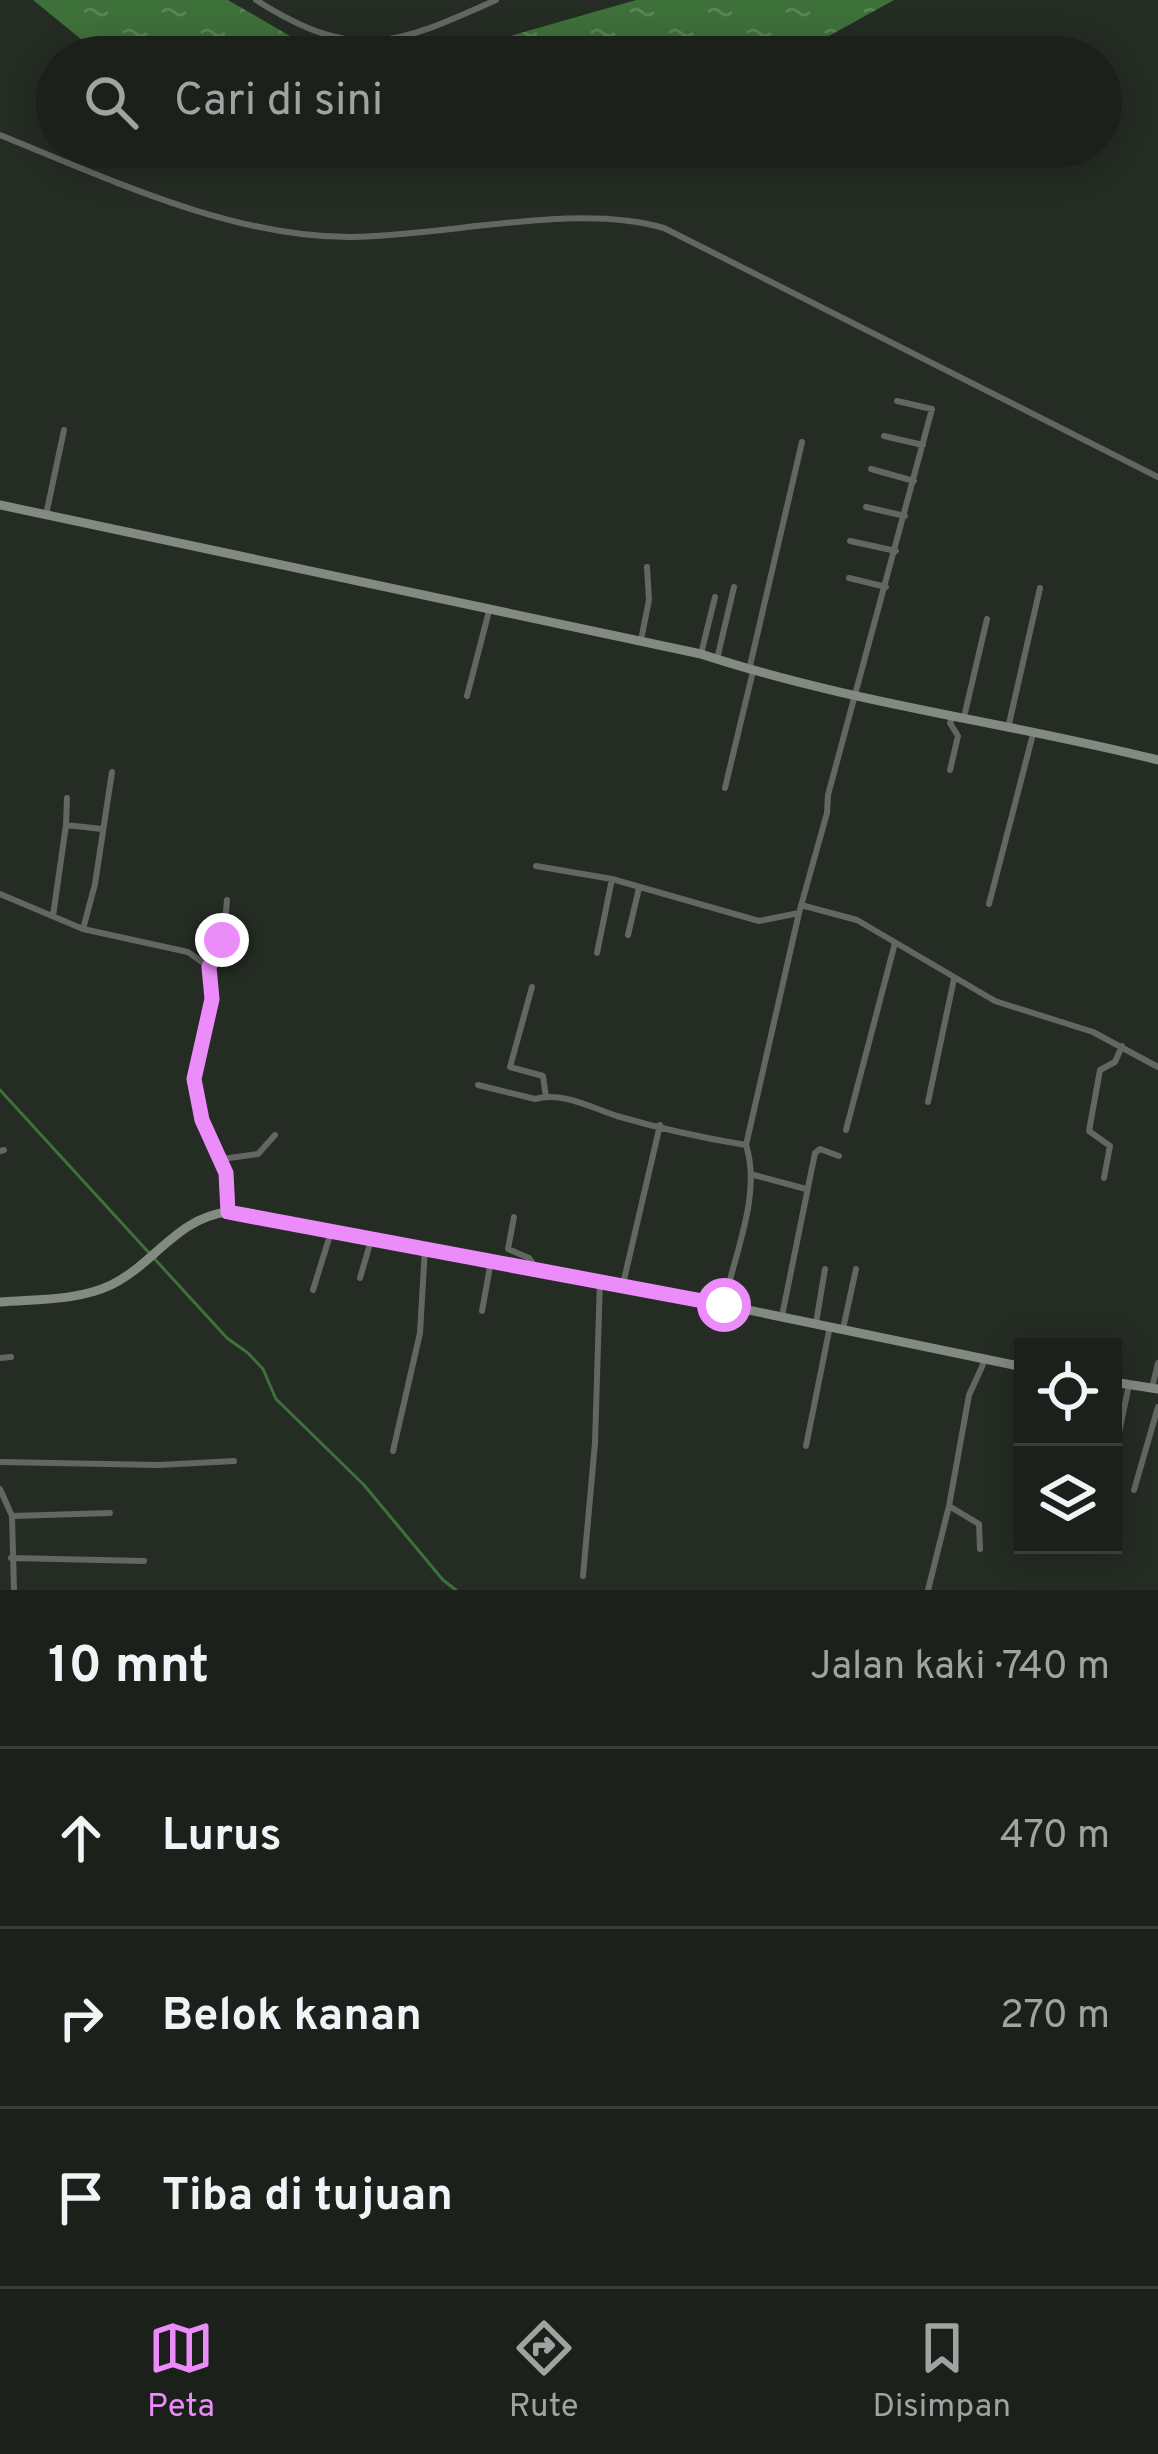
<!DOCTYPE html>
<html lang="id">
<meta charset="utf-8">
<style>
body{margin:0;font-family:Overpass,sans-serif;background:#242923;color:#f1f3f6}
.controls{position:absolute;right:36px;bottom:36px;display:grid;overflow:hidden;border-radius:0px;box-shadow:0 6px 30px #0003}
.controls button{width:108px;height:108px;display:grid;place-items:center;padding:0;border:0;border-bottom:3px solid #393e39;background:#1b211a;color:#f1f3f6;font:60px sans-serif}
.stop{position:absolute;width:36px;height:36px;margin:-27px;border:9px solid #ec8cfa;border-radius:50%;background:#fff}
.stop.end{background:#ec8cfa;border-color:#fff;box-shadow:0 3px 12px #0008}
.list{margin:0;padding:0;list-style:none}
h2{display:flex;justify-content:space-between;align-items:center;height:156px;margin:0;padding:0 48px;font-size:51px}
h2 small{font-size:39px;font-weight:400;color:#a0a3a2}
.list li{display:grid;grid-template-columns:78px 1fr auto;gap:36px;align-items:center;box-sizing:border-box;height:180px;padding:0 48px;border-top:3px solid #393e39}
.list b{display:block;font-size:45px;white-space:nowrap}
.list em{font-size:39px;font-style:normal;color:#a0a3a2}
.icon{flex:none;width:66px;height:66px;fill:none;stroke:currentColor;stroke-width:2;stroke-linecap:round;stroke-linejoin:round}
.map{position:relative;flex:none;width:1158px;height:1590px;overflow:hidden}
.search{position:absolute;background:#1b211a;box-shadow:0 6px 30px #0003;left:36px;right:36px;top:36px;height:132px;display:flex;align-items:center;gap:30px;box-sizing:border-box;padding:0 42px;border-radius:66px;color:#a0a3a2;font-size:45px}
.sheet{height:696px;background:#1b211a}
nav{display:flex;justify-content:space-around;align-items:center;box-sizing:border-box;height:168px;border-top:3px solid #393e39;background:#1b211a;font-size:33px;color:#a0a3a2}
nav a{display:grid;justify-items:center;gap:6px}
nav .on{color:#ec8cfa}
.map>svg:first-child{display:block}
</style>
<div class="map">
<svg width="1158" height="1590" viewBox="0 0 1158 1590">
<defs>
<pattern id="water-ripples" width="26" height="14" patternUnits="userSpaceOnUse" patternTransform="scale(3)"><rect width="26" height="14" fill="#3e703a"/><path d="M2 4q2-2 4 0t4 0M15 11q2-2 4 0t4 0" fill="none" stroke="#5a8556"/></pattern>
</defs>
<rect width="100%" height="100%" fill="#242c23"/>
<path fill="url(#water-ripples)" d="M 33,0 L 228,0 L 290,36 L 324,48 L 390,57 L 510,36 L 636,0 L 894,0 L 791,57 L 103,57 Z
M 274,147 L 395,147 L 346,159 Z"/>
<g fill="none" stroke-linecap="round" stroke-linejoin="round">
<path stroke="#3e703a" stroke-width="3" d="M 0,1090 L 227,1338 L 248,1353 L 263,1369 L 276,1399 L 364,1485 L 443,1580 L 456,1590"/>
<path stroke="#636762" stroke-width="6" d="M 256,0 C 355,63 396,45 496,0
M 0,135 C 109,179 233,238 352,237 C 448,236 575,202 664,228 L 1158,477
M 884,436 L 923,445
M 871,469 L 914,481
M 866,507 L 905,516
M 46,515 L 64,430
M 850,541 L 896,551
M 849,578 L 886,587
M 641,640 L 649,600 L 647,567
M 701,654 L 715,597
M 717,659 L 734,587
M 749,670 L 802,442
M 467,696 L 489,611
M 964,717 L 987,619
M 1008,728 L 1040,588
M 950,770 L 958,736 L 950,723 L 953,716
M 725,788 L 753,671
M 67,798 L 66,825 L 102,829
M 536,866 L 612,879 L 759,921 L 799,913
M 0,894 L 83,929 L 188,952 L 209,967 C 222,1008 192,1046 194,1086 C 197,1135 230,1156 228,1212
M 989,904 L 1033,734
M 801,905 L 857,920 L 995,1001 L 1093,1032 L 1158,1067
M 53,916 L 66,825
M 83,929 L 95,884 L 112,772
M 628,935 L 639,888
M 597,953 L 612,879
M 209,967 L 224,934 L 227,900
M 532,987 L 510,1067 L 543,1076 L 546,1097
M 478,1085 L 535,1099 C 562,1091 592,1108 617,1116 C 658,1128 703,1138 746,1145
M 928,1102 L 954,979
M 846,1130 L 895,943
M 0,1151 L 4,1150
M 222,1159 L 258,1154 L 275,1135
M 754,1175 L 806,1189
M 1104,1178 L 1110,1146 L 1089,1131 L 1100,1070 L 1115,1062 L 1122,1046
M 514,1217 L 508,1249 L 529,1258 L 536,1268
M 360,1278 L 372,1237
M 623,1284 L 660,1125
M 313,1290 L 331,1232
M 724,1305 C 734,1254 762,1195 746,1145 L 799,913 L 827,813 L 828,795 L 932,409 L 897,401
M 482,1311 L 491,1261
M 782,1316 L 815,1153 L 820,1149 L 839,1156
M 816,1323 L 825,1269
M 843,1329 L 856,1269
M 0,1358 L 11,1357
M 1152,1388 L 1158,1363
M 806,1446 L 830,1326
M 393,1451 L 420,1333 L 425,1248
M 1113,1460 L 1129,1385
M 0,1462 L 159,1465 L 234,1461
M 0,1489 L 12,1516 L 14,1590
M 1134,1490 L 1158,1407
M 949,1506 L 979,1524 L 980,1549
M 12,1516 L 110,1513
M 11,1558 L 144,1561
M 583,1576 L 595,1443 L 600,1280
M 928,1590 L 949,1506 L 969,1395 L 986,1358"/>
<path stroke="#838a82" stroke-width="9" d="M 0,505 L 701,654 C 850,703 1006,722 1158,760
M 0,1302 C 37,1299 77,1301 111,1285 C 153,1265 178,1217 228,1212 L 623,1284 L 1023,1367
M 1113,1382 L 1158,1389"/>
</g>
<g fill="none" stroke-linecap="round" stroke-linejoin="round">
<path stroke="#ec8cfa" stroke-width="15" d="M 222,940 L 209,967 L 212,999 L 194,1079 L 202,1120 L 226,1173 L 228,1212 L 724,1305"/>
</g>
</svg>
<div class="controls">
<button><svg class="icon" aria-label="locate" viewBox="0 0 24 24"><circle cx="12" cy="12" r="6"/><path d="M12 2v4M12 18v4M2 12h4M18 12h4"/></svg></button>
<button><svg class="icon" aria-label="layers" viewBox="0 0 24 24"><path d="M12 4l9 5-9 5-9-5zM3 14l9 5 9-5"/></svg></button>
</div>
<div class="stop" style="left:724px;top:1305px"></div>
<div class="stop end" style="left:222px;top:940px"></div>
<div class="search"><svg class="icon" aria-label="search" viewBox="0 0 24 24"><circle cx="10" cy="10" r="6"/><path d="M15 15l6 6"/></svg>Cari di sini</div>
</div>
<section class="sheet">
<h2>10 mnt<small>Jalan kaki · 740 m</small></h2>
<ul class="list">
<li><svg class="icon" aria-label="ahead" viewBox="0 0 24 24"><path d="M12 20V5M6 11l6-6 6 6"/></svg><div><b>Lurus</b></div><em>470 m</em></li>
<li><svg class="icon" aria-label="right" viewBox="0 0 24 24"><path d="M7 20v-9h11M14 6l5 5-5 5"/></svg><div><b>Belok kanan</b></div><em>270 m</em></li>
<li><svg class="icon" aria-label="arrive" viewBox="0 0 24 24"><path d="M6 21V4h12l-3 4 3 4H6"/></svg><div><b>Tiba di tujuan</b></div></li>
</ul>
</section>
<nav>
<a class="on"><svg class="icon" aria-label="map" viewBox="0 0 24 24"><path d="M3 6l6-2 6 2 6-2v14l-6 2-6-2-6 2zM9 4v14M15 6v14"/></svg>Peta</a>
<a><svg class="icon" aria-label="directions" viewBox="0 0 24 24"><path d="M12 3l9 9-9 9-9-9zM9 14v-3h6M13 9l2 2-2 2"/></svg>Rute</a>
<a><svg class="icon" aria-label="saved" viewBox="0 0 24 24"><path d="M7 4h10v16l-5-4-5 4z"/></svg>Disimpan</a>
</nav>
